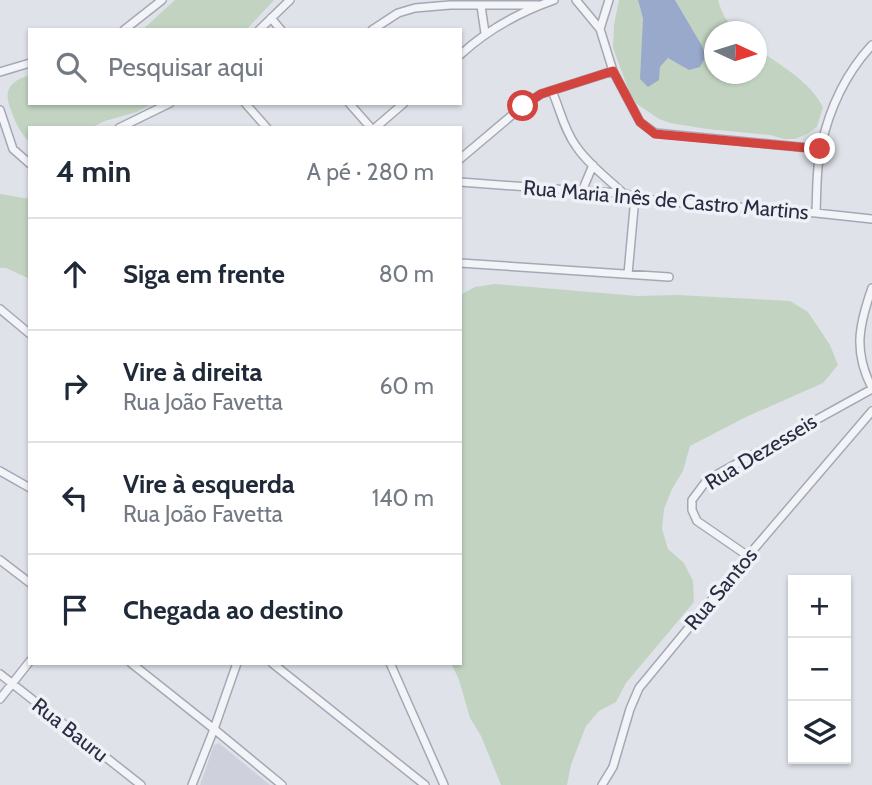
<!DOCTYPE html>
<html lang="pt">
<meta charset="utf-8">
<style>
body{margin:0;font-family:Cabin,sans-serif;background:#f6f6f7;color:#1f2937}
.controls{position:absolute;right:21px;bottom:21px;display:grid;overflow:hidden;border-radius:0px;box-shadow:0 2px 5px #0004}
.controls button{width:63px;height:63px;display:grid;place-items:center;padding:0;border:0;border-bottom:2px solid #e0e1e3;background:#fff;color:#1f2937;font:35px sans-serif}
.compass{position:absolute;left:704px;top:21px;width:63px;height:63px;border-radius:50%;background:#fff;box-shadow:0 2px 5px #0004;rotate:94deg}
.stop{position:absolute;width:21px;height:21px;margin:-16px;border:5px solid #d4443f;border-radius:50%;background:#fff}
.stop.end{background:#d4443f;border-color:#fff;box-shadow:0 2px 7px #0008}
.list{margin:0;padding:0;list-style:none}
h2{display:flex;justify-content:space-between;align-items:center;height:91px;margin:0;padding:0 28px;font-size:30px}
h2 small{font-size:23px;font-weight:400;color:#747a83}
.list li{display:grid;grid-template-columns:46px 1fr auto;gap:21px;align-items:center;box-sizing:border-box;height:112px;padding:0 28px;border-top:2px solid #e0e1e3}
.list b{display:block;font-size:26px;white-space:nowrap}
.list p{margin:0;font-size:23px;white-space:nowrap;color:#747a83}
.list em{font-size:23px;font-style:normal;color:#747a83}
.icon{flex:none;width:38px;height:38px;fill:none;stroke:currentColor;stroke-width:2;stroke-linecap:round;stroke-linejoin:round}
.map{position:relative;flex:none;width:872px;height:785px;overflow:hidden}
.search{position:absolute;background:#fff;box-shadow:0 2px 5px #0004;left:28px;top:28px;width:434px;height:77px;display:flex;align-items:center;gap:18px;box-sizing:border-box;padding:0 24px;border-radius:0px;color:#747a83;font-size:26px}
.panel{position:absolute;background:#fff;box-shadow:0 2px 5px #0004;left:28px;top:126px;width:434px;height:539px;border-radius:0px}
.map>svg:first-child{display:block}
</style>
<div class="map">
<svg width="872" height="785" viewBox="0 0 872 785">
<rect width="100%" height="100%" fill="#e0e2ea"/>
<path fill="#ced1dc" d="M 219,743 L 270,785 L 200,785 L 214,745 Z"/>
<path fill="#c2d4c1" d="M 175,0 L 274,0 L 246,30 L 142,30 Z
M 619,0 L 638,0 L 643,19 L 643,32 L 660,67 L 668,58 L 701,44 L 675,0 L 718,0 C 722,13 726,23 738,31 L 714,32 L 714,74 L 756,74 L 757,48 C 780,66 809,80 823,107 L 817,127 L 807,134 L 795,139 L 784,139 L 770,135 L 707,129 L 670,123 L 659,119 L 637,104 L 630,94 L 613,48 L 614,25 Z
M 30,75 L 30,103 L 153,103 L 137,112 L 105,121 L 90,128 L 30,128 L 30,142 C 21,134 16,124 12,113 C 3,92 7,82 30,75 Z
M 0,194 L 30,199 L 30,279 L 6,268 L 0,268 Z
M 495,284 L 637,296 L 677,295 L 790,301 L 808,312 L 830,345 L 838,365 L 823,383 L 746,417 L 690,446 L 683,471 L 672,489 L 664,509 L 662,529 L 668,549 L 684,563 L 693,581 L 694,602 L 626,683 L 616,702 L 599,711 L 586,726 L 571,765 L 567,785 L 501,785 L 481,736 L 470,718 L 459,680 L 451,663 L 460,663 L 460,295 L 475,287 Z"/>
<path fill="#99a9cb" d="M 638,0 L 675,0 L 701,44 L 706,56 L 700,67 L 689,70 L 668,58 L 660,67 L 659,80 L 648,87 L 640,79 L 643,19 Z"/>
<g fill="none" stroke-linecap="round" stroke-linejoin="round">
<defs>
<path id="minor" d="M 576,0 L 600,29 L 613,71 L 640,122 L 655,133 L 820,149
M 481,6 L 485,33
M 271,18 L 281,30
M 600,29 L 609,0
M 124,30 L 162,0
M 259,30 L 290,0
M 372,30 L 398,13 L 415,8 L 450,5 L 538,5
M 460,55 C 487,30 520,12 554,0
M 0,72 L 30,63
M 552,91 C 560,109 564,130 576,146 C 588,164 607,178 623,193
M 245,103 L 267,128
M 349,103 L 371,128
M 0,110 L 13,149 L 30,164
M 119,128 L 170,103
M 375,128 L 404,103
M 460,159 L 524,105 L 541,94 L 613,71
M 460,182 L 582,191 L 623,193 L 635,197 L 660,201 L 816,213 L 872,219
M 582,191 L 593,165
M 816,213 C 817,192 816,168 821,147 C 829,110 846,73 872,45
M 460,263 L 669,277
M 628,274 L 635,197
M 872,288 C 859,325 853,351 872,388
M 0,309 L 30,334
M 0,471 L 30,488
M 748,556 L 697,521 L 692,510 L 692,500 L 707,480 L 872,389
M 0,560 L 30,583
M 131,663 L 214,729 L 282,785
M 272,663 L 425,785
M 390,663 L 444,785
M 0,674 L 141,785
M 0,699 L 30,661
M 192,785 L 214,729 L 237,663
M 602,785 L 613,767 L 630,709 L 639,688 L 748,556 L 872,411"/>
</defs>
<use href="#minor" stroke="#a5a8b4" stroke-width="10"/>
<use href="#minor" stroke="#f3f4f8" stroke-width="7"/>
</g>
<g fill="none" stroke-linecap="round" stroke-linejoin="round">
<path stroke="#d4443f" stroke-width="9" d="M 523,106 L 541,94 L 613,71 L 640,122 L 655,134 L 820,149"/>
</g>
<g text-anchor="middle" stroke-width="7" stroke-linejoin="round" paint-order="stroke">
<g font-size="21" fill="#282d42" stroke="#f0f1f7">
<text transform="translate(666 200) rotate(5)" y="7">Rua Maria Inês de Castro Martins</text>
<text transform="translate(761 452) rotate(-31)" y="7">Rua Dezesseis</text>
<text transform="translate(721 589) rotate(-50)" y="7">Rua Santos</text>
<text transform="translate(70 730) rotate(38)" y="7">Rua Bauru</text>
</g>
</g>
</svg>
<div class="controls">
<button>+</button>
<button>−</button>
<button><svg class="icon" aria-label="layers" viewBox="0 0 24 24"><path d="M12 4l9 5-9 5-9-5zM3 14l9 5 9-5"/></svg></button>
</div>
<svg class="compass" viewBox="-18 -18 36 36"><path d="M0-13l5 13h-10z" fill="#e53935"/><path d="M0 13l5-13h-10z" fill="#747a83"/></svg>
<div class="stop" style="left:523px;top:106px"></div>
<div class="stop end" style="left:820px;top:149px"></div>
<div class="search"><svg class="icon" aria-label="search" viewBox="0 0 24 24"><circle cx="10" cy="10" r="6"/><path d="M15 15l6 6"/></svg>Pesquisar aqui</div>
<section class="panel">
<h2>4 min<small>A pé · 280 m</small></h2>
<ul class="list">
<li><svg class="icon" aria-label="ahead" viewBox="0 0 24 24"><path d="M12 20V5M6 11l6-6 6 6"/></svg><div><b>Siga em frente</b></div><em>80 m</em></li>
<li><svg class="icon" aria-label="right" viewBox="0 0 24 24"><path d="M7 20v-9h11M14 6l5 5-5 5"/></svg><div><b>Vire à direita</b><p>Rua João Favetta</p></div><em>60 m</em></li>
<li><svg class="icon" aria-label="left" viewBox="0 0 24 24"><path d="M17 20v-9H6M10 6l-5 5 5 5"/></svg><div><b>Vire à esquerda</b><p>Rua João Favetta</p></div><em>140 m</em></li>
<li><svg class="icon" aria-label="arrive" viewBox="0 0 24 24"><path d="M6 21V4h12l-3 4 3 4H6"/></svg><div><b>Chegada ao destino</b></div></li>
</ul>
</section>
</div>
